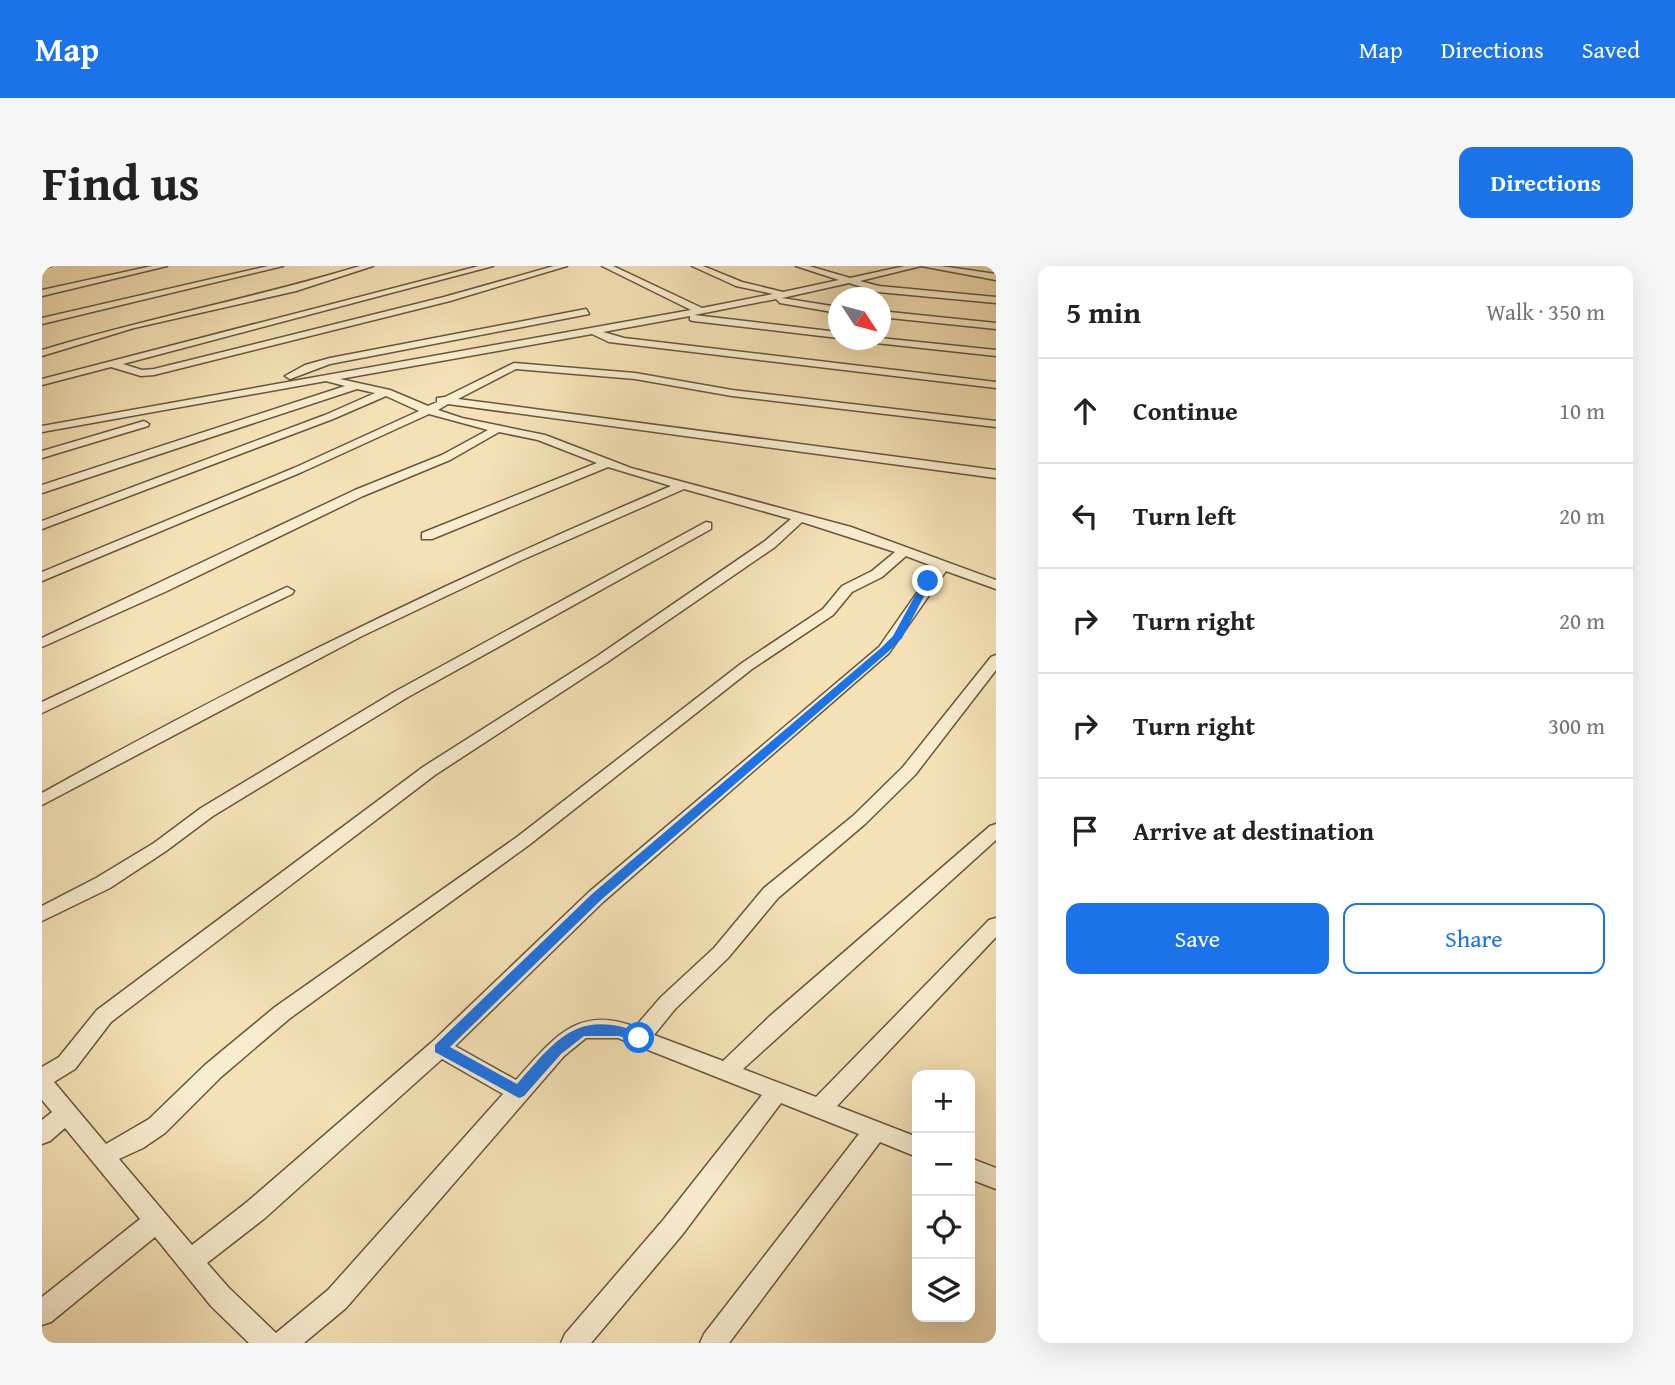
<!DOCTYPE html>
<meta charset="utf-8">
<style>
body{margin:0;font-family:"Gentium Book Plus",serif;background:#f6f6f6;color:#222}
.controls{position:absolute;right:21px;bottom:21px;display:grid;overflow:hidden;border-radius:14px;box-shadow:0 7px 28px #0002}
.controls button{width:63px;height:63px;display:grid;place-items:center;padding:0;border:0;border-bottom:2px solid #e0e0e0;background:#fff;color:#222;font:35px sans-serif}
.compass{position:absolute;left:786px;top:21px;width:63px;height:63px;border-radius:50%;background:#fff;box-shadow:0 7px 28px #0002;rotate:126deg}
.stop{position:absolute;width:21px;height:21px;margin:-16px;border:5px solid #1a73e8;border-radius:50%;background:#fff}
.stop.end{background:#1a73e8;border-color:#fff;box-shadow:0 2px 7px #0008}
.list{margin:0;padding:0;list-style:none}
h2{display:flex;justify-content:space-between;align-items:center;height:91px;margin:0;padding:0 28px;font-size:30px}
h2 small{font-size:23px;font-weight:400;color:#767676}
.list li{display:grid;grid-template-columns:46px 1fr auto;gap:21px;align-items:center;box-sizing:border-box;height:105px;padding:0 28px;border-top:2px solid #e0e0e0}
.list b{display:block;font-size:26px;white-space:nowrap}
.list em{font-size:23px;font-style:normal;color:#767676}
.actions{display:flex;gap:14px;padding:21px 28px}
.actions a{flex:1;padding:16px 0;border:2px solid #1a73e8;border-radius:14px;text-align:center;font-size:24px;color:#1a73e8}
.actions .main{background:#1a73e8;color:#fff}
.icon{flex:none;width:38px;height:38px;fill:none;stroke:currentColor;stroke-width:2;stroke-linecap:round;stroke-linejoin:round}
.map{position:relative;flex:none;width:954px;height:1077px;overflow:hidden;border-radius:14px}
header{display:flex;align-items:center;gap:42px;box-sizing:border-box;height:98px;padding:0 35px;background:#1a73e8;color:#fff}
header strong{font-size:33px}
nav{display:flex;gap:38px;margin-inline-start:auto;font-size:24px}
.intro{display:flex;align-items:center;justify-content:space-between;box-sizing:border-box;height:168px;padding:0 42px}
h1{margin:0;font-size:49px}
.button{padding:18px 32px;border-radius:14px;background:#1a73e8;color:#fff;font-size:24px;font-weight:700}
main{display:flex;gap:42px;padding:0 42px}
aside{flex:1;background:#fff;border-radius:14px;box-shadow:0 7px 28px #0002}
.map>svg:first-child{display:block}
</style>
<header>
<strong>Map</strong>
<nav><a>Map</a><a>Directions</a><a>Saved</a></nav>
</header>
<div class="intro"><h1>Find us</h1><a class="button">Directions</a></div>
<main>
<div class="map">
<svg width="954" height="1077" viewBox="0 0 954 1077">
<rect width="100%" height="100%" fill="#f4e1b5"/>
<filter id="stains"><feTurbulence type="fractalNoise" baseFrequency=".00286" numOctaves="4"/><feColorMatrix values="0 0 0 0 .2 0 0 0 0 .09 0 0 0 0 .02 0 0 0 .5 -.17"/></filter>
<radialGradient id="worn" r=".72"><stop offset=".6" stop-color="#630" stop-opacity="0"/><stop offset="1" stop-color="#630" stop-opacity=".3"/></radialGradient>
<g fill="none" stroke-linecap="round" stroke-linejoin="round">
<defs>
<path id="minor" d="M 0,0 L 9,0 L 0,3 Z
M 110,0 L 125,0 L 0,30 L 0,24 Z
M 226,0 L 241,0 L 0,58 L 0,52 Z
M 318,0 L 331,0 L 254,25 L 92,62 L 0,90 L 0,84 C 105,52 213,32 318,0 Z
M 437,0 L 451,0 L 81,98 L 100,104 L 112,103 L 402,31 L 512,0 L 525,0 L 408,35 L 112,109 L 99,110 L 69,101 L 0,119 L 0,113 Z
M 560,0 L 571,0 L 660,42 L 731,28 L 694,20 L 650,0 L 661,0 L 700,16 L 741,26 L 797,14 L 754,0 L 767,0 L 808,12 L 863,0 L 899,0 L 954,8 L 954,14 L 879,0 L 818,15 L 837,20 L 954,31 L 954,37 L 836,26 L 807,17 L 740,32 L 796,41 L 796,47 L 738,37 L 734,33 L 652,49 L 796,66 L 796,72 L 651,55 L 648,54 L 648,50 L 561,66 L 582,72 L 954,116 L 954,122 L 567,76 L 550,68 L 298,113 L 348,124 L 386,140 L 395,136 L 395,132 L 403,131 L 472,97 L 593,107 L 690,124 L 954,155 L 954,161 L 690,130 L 593,113 L 474,103 L 416,133 L 954,204 L 954,212 L 406,138 L 396,144 L 420,152 L 503,169 L 589,202 L 809,261 L 954,314 L 954,323 L 904,305 L 847,387 L 561,636 L 413,780 L 474,814 C 510,774 535,738 593,761 L 619,731 L 672,682 L 722,622 L 811,550 L 861,501 L 949,391 L 954,389 L 954,404 L 873,509 L 823,558 L 736,632 L 686,692 L 633,743 L 612,769 L 681,795 L 728,750 L 948,560 L 954,558 L 954,574 L 701,803 L 774,831 L 947,654 L 954,652 L 954,671 L 795,840 L 875,871 L 875,891 L 838,876 L 687,1077 L 658,1077 L 662,1068 L 817,868 L 739,837 L 640,969 L 549,1077 L 519,1077 L 523,1068 L 622,953 L 720,829 L 576,772 L 544,772 L 522,790 L 304,1042 L 262,1077 L 207,1077 L 169,1040 L 113,971 L 9,1056 L 0,1059 L 0,1031 L 98,953 L 23,862 L 8,875 L 0,878 L 0,854 L 10,846 L 0,834 L 0,801 L 17,791 L 55,744 L 381,501 L 554,391 L 723,275 L 749,253 L 642,223 L 480,294 L 320,370 L 0,539 L 0,527 C 204,413 414,311 629,220 L 566,201 L 390,273 L 380,273 L 380,267 L 555,197 L 496,174 L 457,166 L 408,194 L 321,230 L 125,325 L 0,381 L 0,372 L 313,224 L 400,189 L 446,164 L 387,148 L 260,206 L 0,315 L 0,306 L 252,202 L 377,145 L 344,130 L 291,153 L 0,263 L 0,255 L 283,149 L 333,127 L 315,123 L 0,227 L 0,219 L 303,120 L 284,115 L 0,166 L 0,160 L 649,44 ZM 760,256 L 853,286 L 830,305 L 800,320 L 781,343 L 700,397 L 475,571 L 233,741 L 163,799 L 107,853 L 64,878 L 12,816 L 33,803 L 69,756 L 393,509 L 564,397 L 733,281 ZM 864,290 L 893,301 L 837,381 L 547,626 L 390,776 L 205,936 L 150,979 L 77,893 L 101,882 L 123,867 L 179,811 L 247,753 L 487,579 L 710,403 L 791,349 L 810,326 L 840,311 ZM 400,793 L 461,828 L 286,1024 L 234,1067 L 187,1022 L 165,997 L 223,952 Z
M 544,43 L 547,48 L 288,98 L 248,113 L 243,110 L 263,99 L 288,92 Z
M 838,45 L 954,57 L 954,63 L 838,51 Z
M 838,72 L 954,84 L 954,90 L 834,77 L 829,74 Z
M 102,155 L 107,158 L 106,160 L 0,192 L 0,185 Z
M 664,256 L 669,257 L 669,263 L 366,431 L 171,550 L 124,585 L 68,622 L 0,655 L 0,640 L 54,612 L 112,577 L 159,542 L 354,425 Z
M 245,321 L 252,325 L 250,328 L 0,447 L 0,436 Z
M 928,892 L 954,902 L 954,923 L 928,913 Z"/>
</defs>
<use href="#minor" stroke="#66563b" stroke-width="3"/>
<use href="#minor" fill="#f8eccf" fill-rule="evenodd"/>
</g>
<path fill="#1a73e8" d="M 886,312 L 890,315 L 860,372 L 846,386 L 559,634 L 408,781 L 475,818 C 516,772 535,742 602,768 L 602,776 L 597,777 L 577,770 L 542,770 L 519,788 L 482,830 L 477,832 L 393,786 L 393,779 L 550,628 L 839,382 L 851,370 L 881,315 Z"/>
<rect width="100%" height="100%" filter="url(#stains)"/>
<rect width="100%" height="100%" fill="url(#worn)"/>
</svg>
<div class="controls">
<button>+</button>
<button>−</button>
<button><svg class="icon" aria-label="locate" viewBox="0 0 24 24"><circle cx="12" cy="12" r="6"/><path d="M12 2v4M12 18v4M2 12h4M18 12h4"/></svg></button>
<button><svg class="icon" aria-label="layers" viewBox="0 0 24 24"><path d="M12 4l9 5-9 5-9-5zM3 14l9 5 9-5"/></svg></button>
</div>
<svg class="compass" viewBox="-18 -18 36 36"><path d="M0-13l5 13h-10z" fill="#e53935"/><path d="M0 13l5-13h-10z" fill="#767676"/></svg>
<div class="stop" style="left:597px;top:772px"></div>
<div class="stop end" style="left:886px;top:315px"></div>
</div>
<aside>
<h2>5 min<small>Walk · 350 m</small></h2>
<ul class="list">
<li><svg class="icon" aria-label="ahead" viewBox="0 0 24 24"><path d="M12 20V5M6 11l6-6 6 6"/></svg><div><b>Continue</b></div><em>10 m</em></li>
<li><svg class="icon" aria-label="left" viewBox="0 0 24 24"><path d="M17 20v-9H6M10 6l-5 5 5 5"/></svg><div><b>Turn left</b></div><em>20 m</em></li>
<li><svg class="icon" aria-label="right" viewBox="0 0 24 24"><path d="M7 20v-9h11M14 6l5 5-5 5"/></svg><div><b>Turn right</b></div><em>20 m</em></li>
<li><svg class="icon" aria-label="right" viewBox="0 0 24 24"><path d="M7 20v-9h11M14 6l5 5-5 5"/></svg><div><b>Turn right</b></div><em>300 m</em></li>
<li><svg class="icon" aria-label="arrive" viewBox="0 0 24 24"><path d="M6 21V4h12l-3 4 3 4H6"/></svg><div><b>Arrive at destination</b></div></li>
</ul>
<div class="actions"><a class="main">Save</a><a>Share</a></div>
</aside>
</main>
